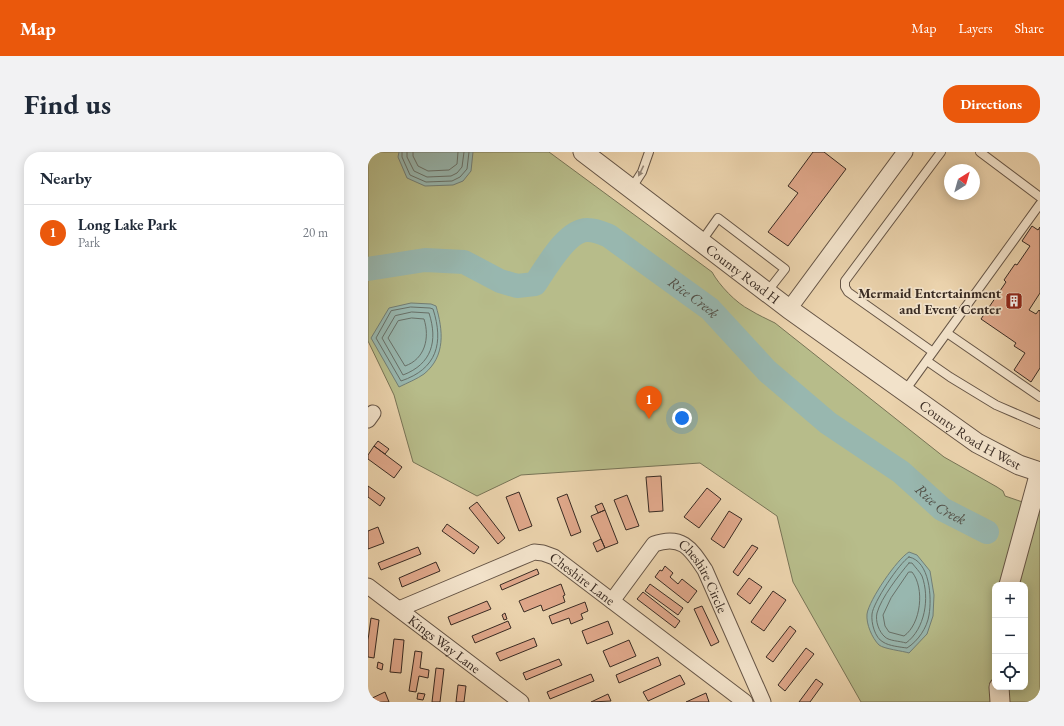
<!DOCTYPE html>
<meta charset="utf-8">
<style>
body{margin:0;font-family:"EB Garamond",serif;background:#f2f2f3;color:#1f2937}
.controls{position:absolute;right:12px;bottom:12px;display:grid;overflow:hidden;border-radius:8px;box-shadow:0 2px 10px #0003}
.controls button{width:36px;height:36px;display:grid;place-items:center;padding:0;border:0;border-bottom:1px solid #e0e1e3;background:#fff;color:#1f2937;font:20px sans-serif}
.compass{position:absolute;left:576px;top:12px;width:36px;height:36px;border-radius:50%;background:#fff;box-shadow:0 2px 10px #0003;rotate:37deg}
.you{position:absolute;left:314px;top:266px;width:14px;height:14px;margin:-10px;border:3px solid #fff;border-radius:50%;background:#1a73e8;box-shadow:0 0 0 6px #1a73e833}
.badge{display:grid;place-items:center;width:26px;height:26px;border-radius:50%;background:#ea580c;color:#fff;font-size:13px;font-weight:700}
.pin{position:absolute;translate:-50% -33px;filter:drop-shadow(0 1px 2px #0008)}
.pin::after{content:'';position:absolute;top:21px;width:14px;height:12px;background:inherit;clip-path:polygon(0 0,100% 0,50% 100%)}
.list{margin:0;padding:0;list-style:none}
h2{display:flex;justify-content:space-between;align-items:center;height:52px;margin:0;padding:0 16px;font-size:17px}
h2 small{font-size:13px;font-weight:400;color:#747a83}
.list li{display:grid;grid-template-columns:26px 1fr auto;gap:12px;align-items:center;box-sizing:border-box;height:56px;padding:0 16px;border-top:1px solid #e0e1e3}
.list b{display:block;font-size:15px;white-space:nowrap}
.list p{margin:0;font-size:13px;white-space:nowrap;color:#747a83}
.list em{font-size:13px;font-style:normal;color:#747a83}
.icon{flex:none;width:22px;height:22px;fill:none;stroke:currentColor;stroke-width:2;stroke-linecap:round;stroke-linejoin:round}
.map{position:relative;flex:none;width:672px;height:550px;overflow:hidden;border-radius:16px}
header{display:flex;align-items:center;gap:24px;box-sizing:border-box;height:56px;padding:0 20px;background:#ea580c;color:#fff}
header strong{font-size:19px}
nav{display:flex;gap:22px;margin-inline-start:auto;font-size:14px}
.intro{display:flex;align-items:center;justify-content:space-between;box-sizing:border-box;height:96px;padding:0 24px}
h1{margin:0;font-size:28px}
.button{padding:10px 18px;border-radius:16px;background:#ea580c;color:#fff;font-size:14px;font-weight:700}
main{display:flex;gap:24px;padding:0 24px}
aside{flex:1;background:#fff;border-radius:16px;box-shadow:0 2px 10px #0003}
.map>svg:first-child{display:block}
</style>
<header>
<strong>Map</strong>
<nav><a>Map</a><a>Layers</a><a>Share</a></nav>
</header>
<div class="intro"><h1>Find us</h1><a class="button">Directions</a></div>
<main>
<aside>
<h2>Nearby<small></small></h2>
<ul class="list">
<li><span class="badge">1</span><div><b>Long Lake Park</b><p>Park</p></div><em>20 m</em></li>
</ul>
</aside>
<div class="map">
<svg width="672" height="550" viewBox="0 0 672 550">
<rect width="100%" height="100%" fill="#ebd3ad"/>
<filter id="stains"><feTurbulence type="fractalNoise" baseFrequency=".005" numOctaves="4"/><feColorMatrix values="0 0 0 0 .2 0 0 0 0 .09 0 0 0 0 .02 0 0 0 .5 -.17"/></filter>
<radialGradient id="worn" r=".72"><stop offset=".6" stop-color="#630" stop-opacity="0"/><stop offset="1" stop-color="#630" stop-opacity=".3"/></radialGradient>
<path fill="#b7bc8a" stroke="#787456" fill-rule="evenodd" d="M 0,0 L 181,0 L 344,120 C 351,133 368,151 382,158 C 390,163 399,167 407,171 L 576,305 L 629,335 L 635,339 L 637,344 L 672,356 L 672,550 L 493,550 L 425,430 L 409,364 L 332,311 L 153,323 L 109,344 L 45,310 L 26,243 L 0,189 ZM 627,433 L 657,433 L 657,535 L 627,535 Z"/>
<path fill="#98b7af" stroke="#727f77" d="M 31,0 L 105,0 L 103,19 L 95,29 L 85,33 L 57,34 L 39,26 L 30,5 Z
M 43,151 L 63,152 L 68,154 C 75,178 78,204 56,222 C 49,227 39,231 31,235 L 3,186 L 21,156 Z
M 541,400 L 549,403 L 562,419 L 566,443 L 565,464 L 559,482 L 541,501 C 535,499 516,497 511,493 C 504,486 498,472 499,462 C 501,448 529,407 541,400 Z"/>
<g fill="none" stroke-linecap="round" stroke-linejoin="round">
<path stroke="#687169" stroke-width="1" d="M 34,0 L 34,5 L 42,23 L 58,30 L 84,29 L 92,25 L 99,17 L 101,0
M 39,0 L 39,5 L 46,19 L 59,25 L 83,24 L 89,21 L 94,15 L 96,0
M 45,0 L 45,4 L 50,14 L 60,19 L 81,18 L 89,12 L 90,0
M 43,155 L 62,156 L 65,157 C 76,191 69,217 33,229 L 8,186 L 23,159 Z
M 44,160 L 61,161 C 70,189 64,212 35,223 L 14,186 L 27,164 Z
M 44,166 L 56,167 C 62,186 57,207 37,214 L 20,186 L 30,169 Z
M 541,405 C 562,409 564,446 561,463 C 559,476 550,489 539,496 C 532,495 521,494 515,490 C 507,486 503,471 504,462 C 505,451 531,411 541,405 Z
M 541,411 L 544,411 C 547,415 552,420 554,424 C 562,446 557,477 538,491 C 532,489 521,489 517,485 C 511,480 507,469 509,461 C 513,446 531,423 541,411 Z
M 541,420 L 544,420 C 557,436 553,472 536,484 L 521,480 L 517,474 L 515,463 L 523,446 Z"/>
<path stroke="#98b7af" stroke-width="24" id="s1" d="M 0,117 L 57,108 L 96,110 L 132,129 L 149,134 L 167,132 C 178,116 199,77 220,78 C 228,78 234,81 241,84 L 342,157 L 399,219 L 460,271 L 533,320 L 574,357 L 619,380"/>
</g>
<path fill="#e0a88b" stroke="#392b23" d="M 445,0 L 456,0 L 478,17 L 420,94 L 400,80 L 430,41 L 420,34 Z
M 664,74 L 670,78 L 672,75 L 672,141 L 661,158 L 668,162 L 671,158 L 672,159 L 672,216 L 663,230 L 646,218 L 657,201 L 646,194 L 648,191 L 613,167 L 638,130 L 636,128 L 647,112 L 649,113 L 662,94 L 654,89 Z
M 10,289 L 21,297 L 17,302 L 6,294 Z
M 6,294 L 34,315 L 26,326 L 0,307 L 0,303 Z
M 293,324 L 295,359 L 281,360 L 278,325 Z
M 0,334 L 17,346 L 12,354 L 0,345 Z
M 339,336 L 353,347 L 331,376 L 316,365 Z
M 151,340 L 164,374 L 151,379 L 138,345 Z
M 199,342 L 213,380 L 203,384 L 189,346 Z
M 259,343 L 271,374 L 258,378 L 246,348 Z
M 109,350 L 137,386 L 130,392 L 101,356 Z
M 234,351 L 237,358 L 230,361 L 227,354 Z
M 237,358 L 250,391 L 237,396 L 223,364 Z
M 361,359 L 374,367 L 356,396 L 343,387 Z
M 79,372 L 111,395 L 106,402 L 74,379 Z
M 10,375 L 16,391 L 0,397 L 0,379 Z
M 233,387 L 237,396 L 229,400 L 225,391 Z
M 384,393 L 390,396 L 370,424 L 365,420 Z
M 50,395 L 53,402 L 13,418 L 10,411 Z
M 68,410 L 72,419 L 34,435 L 31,426 Z
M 297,414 L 305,421 L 302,425 L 310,432 L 314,427 L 329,439 L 320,451 L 287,425 L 292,418 L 294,419 Z
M 169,417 L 171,422 L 134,438 L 132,433 Z
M 381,426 L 394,435 L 382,452 L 369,442 Z
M 193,432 L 197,443 L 195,444 L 197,450 L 175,459 L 173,453 L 156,460 L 151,449 Z
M 282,432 L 315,456 L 310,463 L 277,439 Z
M 405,439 L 418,448 L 396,479 L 383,470 Z
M 275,440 L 312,469 L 307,476 L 269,447 Z
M 119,449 L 123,457 L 83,473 L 80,465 Z
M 217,450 L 220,459 L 213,462 L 215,467 L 203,472 L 201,466 L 184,472 L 181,464 Z
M 334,454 L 351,490 L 343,494 L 326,457 Z
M 137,461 L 139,467 L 136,468 L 134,463 Z
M 3,466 L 11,468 L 6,506 L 0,505 L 0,488 Z
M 140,469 L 143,476 L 107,491 L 104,484 Z
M 240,469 L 245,482 L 219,492 L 214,479 Z
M 422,474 L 428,479 L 405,510 L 398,505 Z
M 166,486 L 169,494 L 132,509 L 128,501 Z
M 26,487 L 36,488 L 33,521 L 22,520 Z
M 261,488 L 268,504 L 242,515 L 235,499 Z
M 438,496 L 446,502 L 417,539 L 410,533 Z
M 47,499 L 54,500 L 52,516 L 61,518 L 60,526 L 51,524 L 48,540 L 41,539 Z
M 290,505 L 293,513 L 251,531 L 248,523 Z
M 191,507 L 194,513 L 158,528 L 155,521 Z
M 10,510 L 15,512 L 14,518 L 9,516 Z
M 68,516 L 76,517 L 72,550 L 64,550 Z
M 223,522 L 226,529 L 182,547 L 179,540 Z
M 312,523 L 317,532 L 280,549 L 275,540 Z
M 448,527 L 455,532 L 442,550 L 431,550 Z
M 90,533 L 98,534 L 96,550 L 88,550 Z
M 17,540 L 21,550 L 0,550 L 0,548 Z
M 50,541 L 57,542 L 55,548 L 49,547 Z
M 338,541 L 341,550 L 318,550 Z
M 240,542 L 243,549 L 223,550 Z"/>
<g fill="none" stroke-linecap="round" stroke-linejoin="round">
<defs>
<path id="service" d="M 612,0 L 672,45
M 263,37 L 274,20 L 281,0
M 333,90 L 350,66 L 417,117 L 399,140
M 579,181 L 672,245
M 565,200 L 480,140 L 477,135 L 477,129 L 573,0
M 559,209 L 582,225 L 628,253 L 672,272
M 536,240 L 672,52"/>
<g id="minor">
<path d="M 421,157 L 537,0"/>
<path d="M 0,268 L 5,261"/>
<path id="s2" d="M 0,434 L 153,550"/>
<path id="s3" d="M 244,449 L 286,392 C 314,382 323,397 337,418 L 395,550"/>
<path id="s4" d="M 31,457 L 166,400 L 175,401 L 186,405 L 377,550"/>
</g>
<g id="tertiary">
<path id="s5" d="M 215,0 L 421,157 L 609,291 L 651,313 L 672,320"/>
<path d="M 641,433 L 672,320"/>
<path d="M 631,535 L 632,550"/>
</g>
</defs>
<use href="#service" stroke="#665546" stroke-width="10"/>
<use href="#minor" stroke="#665546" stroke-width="17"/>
<use href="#tertiary" stroke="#665546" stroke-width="21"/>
<use href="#service" stroke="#f2e2ca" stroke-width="8"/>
<use href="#minor" stroke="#f2e2ca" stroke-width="15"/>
<use href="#tertiary" stroke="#f2e2ca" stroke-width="19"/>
</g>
<defs><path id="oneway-solid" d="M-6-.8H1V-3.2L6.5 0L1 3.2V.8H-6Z"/></defs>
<use fill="#968676" href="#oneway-solid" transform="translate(273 19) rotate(116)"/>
<defs>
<symbol id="building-square" viewBox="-11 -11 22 22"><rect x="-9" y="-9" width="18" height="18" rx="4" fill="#8f2418" stroke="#f2e2ca"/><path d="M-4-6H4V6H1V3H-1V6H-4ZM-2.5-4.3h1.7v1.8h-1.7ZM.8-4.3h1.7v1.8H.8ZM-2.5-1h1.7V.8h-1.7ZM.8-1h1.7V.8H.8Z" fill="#fff"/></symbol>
</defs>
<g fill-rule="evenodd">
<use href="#building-square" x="636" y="139" width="20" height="20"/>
</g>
<g text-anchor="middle" stroke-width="3.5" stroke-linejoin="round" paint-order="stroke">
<g font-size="14" fill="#392b23" stroke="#f2e2ca">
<text dy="5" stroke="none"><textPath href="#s5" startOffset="201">County Road H</textPath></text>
<text dy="5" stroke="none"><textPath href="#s5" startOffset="480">County Road H West</textPath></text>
<text dy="5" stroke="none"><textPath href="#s4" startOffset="203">Cheshire Lane</textPath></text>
<text dy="5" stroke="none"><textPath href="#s3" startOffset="139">Cheshire Circle</textPath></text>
<text dy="5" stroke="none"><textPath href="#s2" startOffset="96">Kings Way Lane</textPath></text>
</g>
<g font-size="14" font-weight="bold" fill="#392b23" stroke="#f2e2ca" text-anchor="end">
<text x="633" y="146">Mermaid Entertainment<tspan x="633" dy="16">and Event Center</tspan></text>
</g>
<g font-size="15" font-style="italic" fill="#514e46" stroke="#f2e2ca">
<text dy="5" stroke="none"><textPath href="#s1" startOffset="378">Rice Creek</textPath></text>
<text dy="5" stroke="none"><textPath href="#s1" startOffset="702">Rice Creek</textPath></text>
</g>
</g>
<rect width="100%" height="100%" filter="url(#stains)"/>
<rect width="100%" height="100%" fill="url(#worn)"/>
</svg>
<div class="controls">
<button>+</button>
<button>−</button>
<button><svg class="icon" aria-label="locate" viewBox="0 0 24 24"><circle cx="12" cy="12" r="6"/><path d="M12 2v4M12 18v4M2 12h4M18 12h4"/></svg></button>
</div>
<svg class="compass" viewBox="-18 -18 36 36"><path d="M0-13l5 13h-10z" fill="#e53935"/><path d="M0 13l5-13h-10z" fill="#747a83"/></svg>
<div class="you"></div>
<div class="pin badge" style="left:281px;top:267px">1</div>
</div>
</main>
